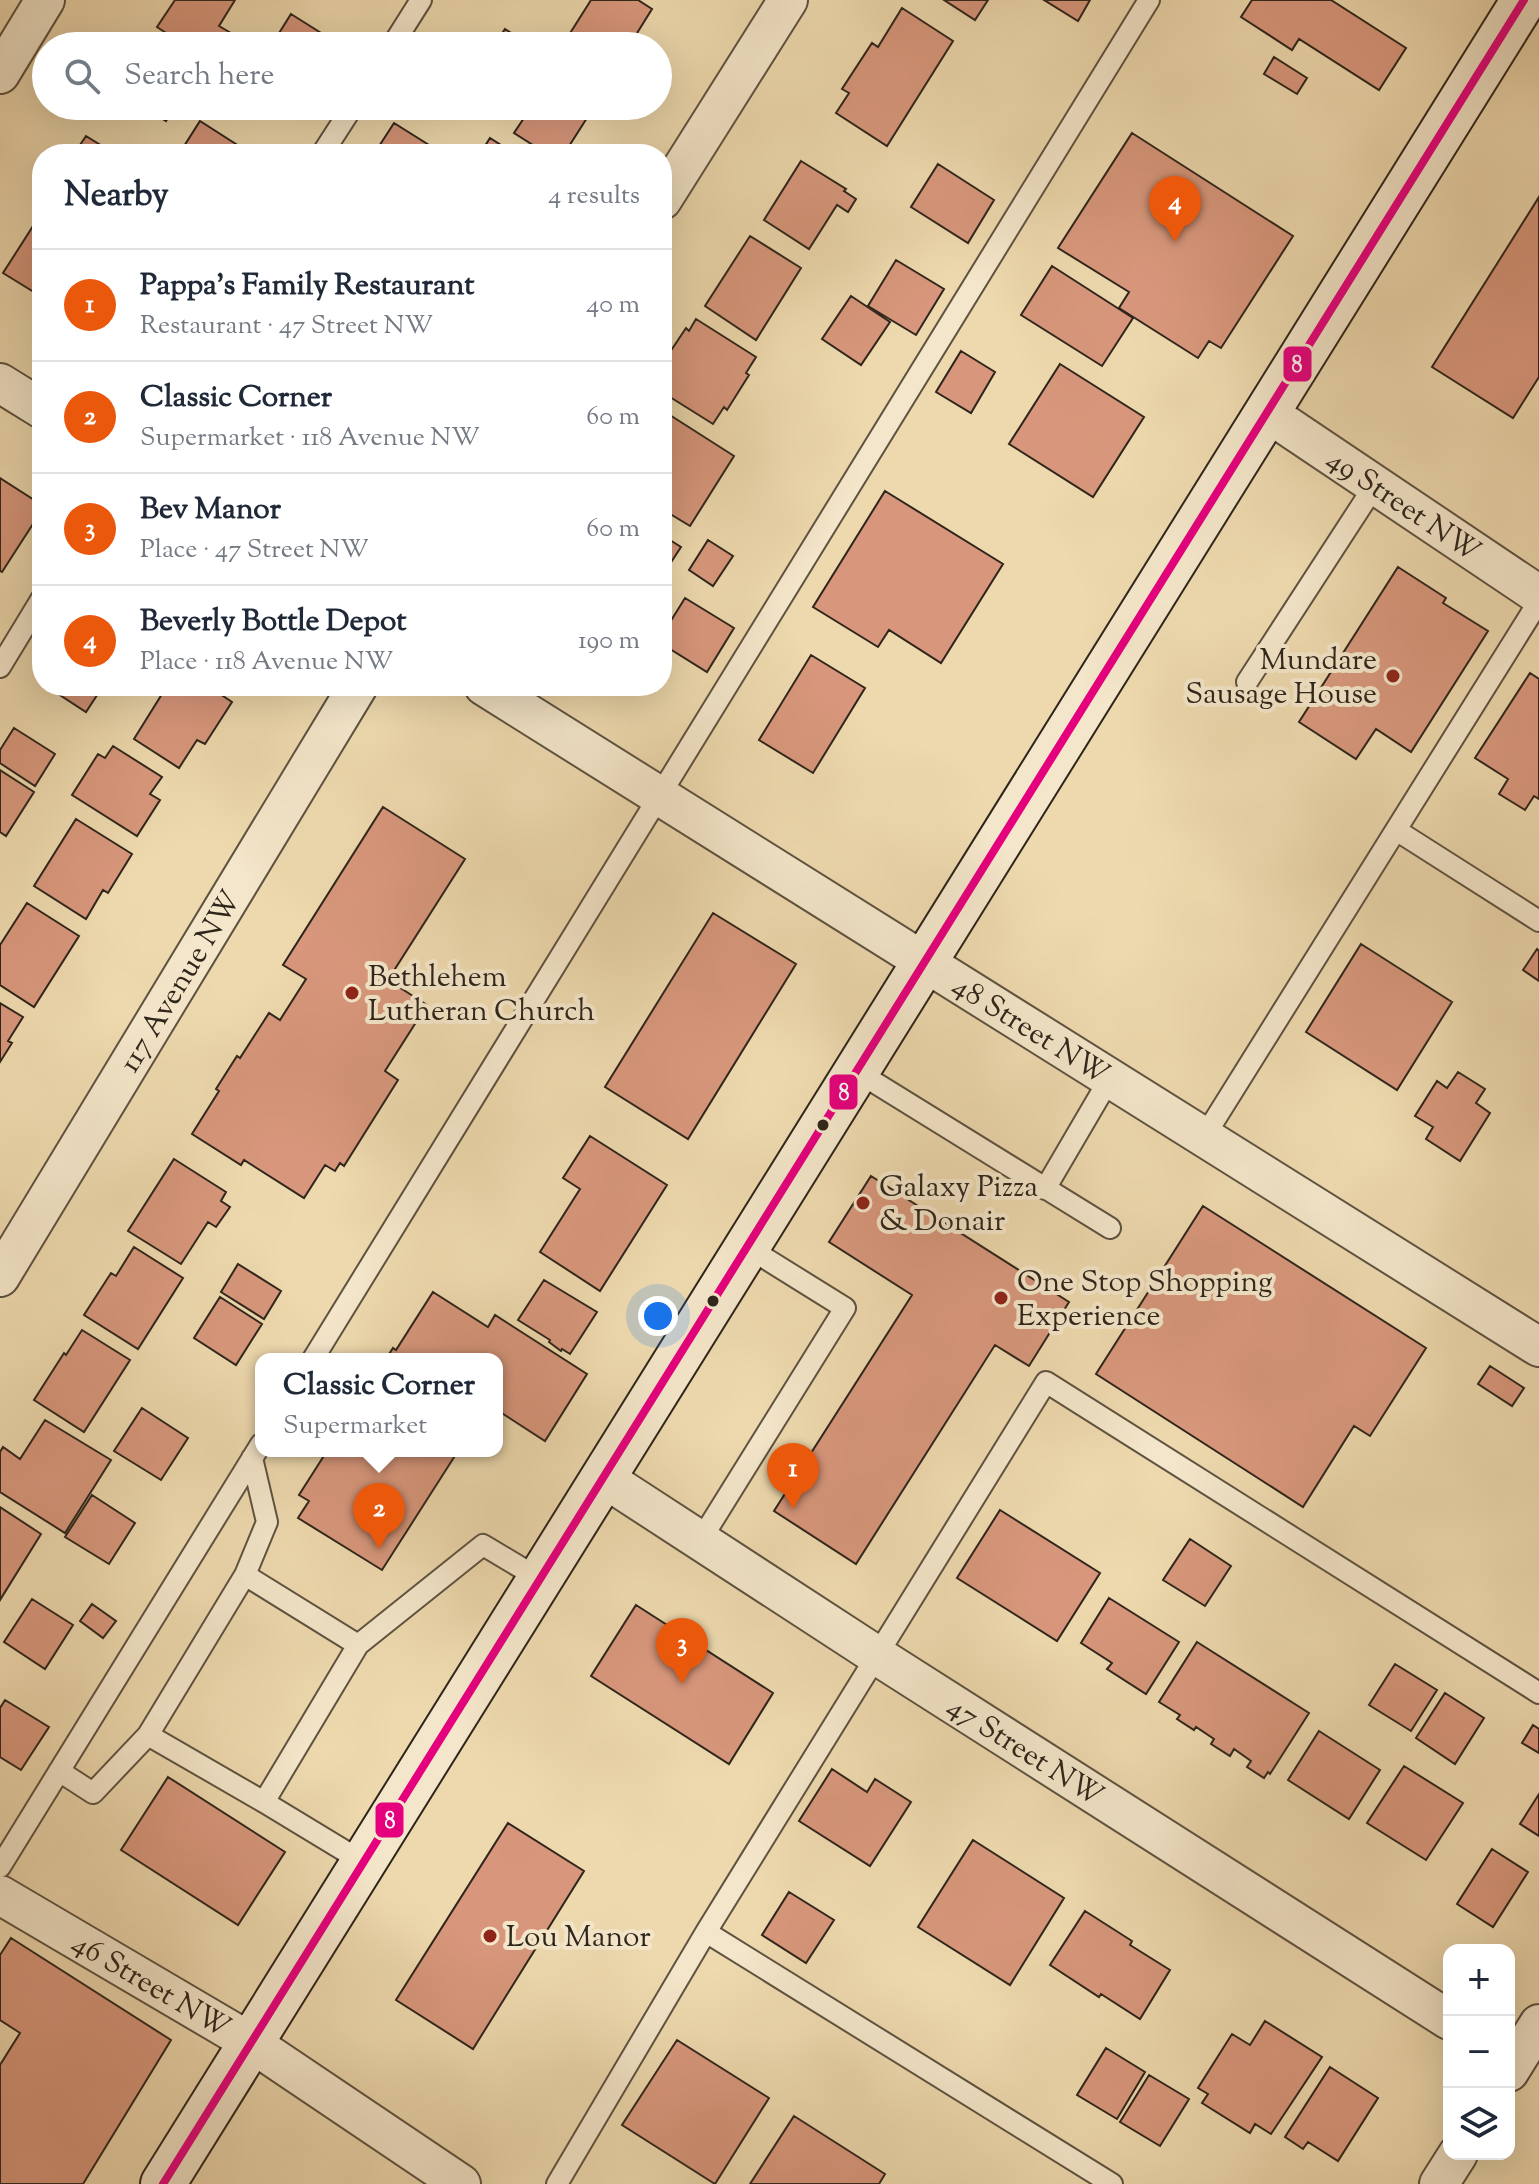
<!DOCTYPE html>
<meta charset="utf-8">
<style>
body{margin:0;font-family:"Sorts Mill Goudy",serif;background:#f6f6f7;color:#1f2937}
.controls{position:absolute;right:24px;bottom:24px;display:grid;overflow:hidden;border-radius:16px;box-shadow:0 8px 32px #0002}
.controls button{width:72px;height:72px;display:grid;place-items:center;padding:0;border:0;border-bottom:2px solid #e0e1e3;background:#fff;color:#1f2937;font:40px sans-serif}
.you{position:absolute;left:658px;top:1316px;width:28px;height:28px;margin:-20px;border:6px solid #fff;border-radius:50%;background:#1a73e8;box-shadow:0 0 0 12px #1a73e833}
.badge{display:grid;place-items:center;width:52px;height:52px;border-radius:50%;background:#ea580c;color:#fff;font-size:26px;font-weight:700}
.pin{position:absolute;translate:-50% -66px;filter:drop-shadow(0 2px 4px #0008)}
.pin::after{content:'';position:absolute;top:42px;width:28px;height:24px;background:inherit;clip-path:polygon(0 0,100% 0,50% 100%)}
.popup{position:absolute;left:255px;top:1353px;width:248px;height:104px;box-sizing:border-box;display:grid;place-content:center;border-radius:16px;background:#fff;filter:drop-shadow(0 2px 6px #0005);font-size:26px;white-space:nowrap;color:#747a83}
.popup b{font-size:30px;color:#1f2937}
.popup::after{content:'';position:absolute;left:50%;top:100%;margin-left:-16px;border:16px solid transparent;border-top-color:#fff}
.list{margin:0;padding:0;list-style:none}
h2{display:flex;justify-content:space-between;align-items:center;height:104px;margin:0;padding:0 32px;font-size:34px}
h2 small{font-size:26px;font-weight:400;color:#747a83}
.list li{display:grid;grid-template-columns:52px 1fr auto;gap:24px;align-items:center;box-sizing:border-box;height:112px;padding:0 32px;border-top:2px solid #e0e1e3}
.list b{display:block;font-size:30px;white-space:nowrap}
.list p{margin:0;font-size:26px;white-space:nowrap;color:#747a83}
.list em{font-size:26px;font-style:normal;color:#747a83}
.icon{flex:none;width:44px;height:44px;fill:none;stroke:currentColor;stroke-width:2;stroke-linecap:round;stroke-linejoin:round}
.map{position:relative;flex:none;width:1539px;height:2184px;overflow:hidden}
.search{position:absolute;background:#fff;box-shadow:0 8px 32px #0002;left:32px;top:32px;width:640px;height:88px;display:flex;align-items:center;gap:20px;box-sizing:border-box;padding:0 28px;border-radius:44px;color:#747a83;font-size:30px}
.panel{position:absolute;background:#fff;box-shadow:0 8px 32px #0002;left:32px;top:144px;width:640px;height:552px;border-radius:32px}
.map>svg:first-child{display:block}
</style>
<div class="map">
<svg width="1539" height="2184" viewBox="0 0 1539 2184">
<rect width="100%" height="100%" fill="#eed9ae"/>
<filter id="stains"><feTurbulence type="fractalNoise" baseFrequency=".0025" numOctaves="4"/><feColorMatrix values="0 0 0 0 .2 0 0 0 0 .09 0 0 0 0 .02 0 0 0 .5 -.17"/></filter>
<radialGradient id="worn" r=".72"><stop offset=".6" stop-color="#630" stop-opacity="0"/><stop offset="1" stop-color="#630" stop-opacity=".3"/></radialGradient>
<path fill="#d8977c" stroke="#2e251b" stroke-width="2" d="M 175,0 L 235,0 L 219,26 L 236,36 L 229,46 L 186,46 L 157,27 Z
M 591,0 L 638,0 L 652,9 L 629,46 L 562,46 Z
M 944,0 L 988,0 L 975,20 Z
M 1044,0 L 1090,0 L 1078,21 Z
M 1252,0 L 1331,0 L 1406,48 L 1379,90 L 1299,39 L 1292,50 L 1241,17 Z
M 902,8 L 953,41 L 887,146 L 836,113 L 849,93 L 842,89 L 872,43 L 878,47 Z
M 291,14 L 329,38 L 323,46 L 271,46 Z
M 505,29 L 531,46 L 494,46 Z
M 1274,57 L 1307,78 L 1297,94 L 1264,74 Z
M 142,106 L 175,106 L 166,121 Z
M 532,106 L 593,106 L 594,107 L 564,154 L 547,154 L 514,133 Z
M 200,121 L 239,146 L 234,154 L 179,154 Z
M 394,123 L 437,150 L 435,154 L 374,154 Z
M 1132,133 L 1293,236 L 1221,348 L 1209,341 L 1198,358 L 1119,308 L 1129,292 L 1058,248 Z
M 86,136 L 115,154 L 74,154 Z
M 490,138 L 515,154 L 480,154 Z
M 801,161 L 846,189 L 844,191 L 856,199 L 848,212 L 837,205 L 809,249 L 764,220 Z
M 938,164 L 994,200 L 968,243 L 911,207 Z
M 1539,197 L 1539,377 L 1513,418 L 1432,367 Z
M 42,212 L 42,297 L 3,273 Z
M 750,236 L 801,268 L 756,340 L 705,306 Z
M 896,260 L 944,289 L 916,335 L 868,306 Z
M 1052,266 L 1133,318 L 1102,366 L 1021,315 Z
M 851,296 L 890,322 L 861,365 L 822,339 Z
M 696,319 L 756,357 L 746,373 L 749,375 L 727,410 L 724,407 L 713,424 L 662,392 L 662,364 L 686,328 L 689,331 Z
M 961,351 L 995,372 L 971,413 L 936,392 Z
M 1060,364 L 1144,417 L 1093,497 L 1009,444 Z
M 662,410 L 734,456 L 690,526 L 662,509 Z
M 0,478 L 42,505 L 42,510 L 2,572 L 0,571 Z
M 885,491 L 1003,564 L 941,663 L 889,630 L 878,647 L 813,607 Z
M 662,535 L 681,547 L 662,576 Z
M 708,540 L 733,556 L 713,586 L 689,570 Z
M 1398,567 L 1446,598 L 1443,603 L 1488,631 L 1411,752 L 1376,729 L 1356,759 L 1299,722 Z
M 685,598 L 734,628 L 707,672 L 662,644 L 662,635 Z
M 811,655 L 865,688 L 813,773 L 759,740 Z
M 1530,673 L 1539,679 L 1539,799 L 1534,796 L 1525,810 L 1499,794 L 1508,779 L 1475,758 Z
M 46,686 L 103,686 L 86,712 Z
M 167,686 L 208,686 L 232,702 L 205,744 L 197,740 L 179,768 L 134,739 Z
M 14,728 L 55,754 L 35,786 L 0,763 L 0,750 Z
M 113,746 L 162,777 L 150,794 L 160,800 L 137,836 L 72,795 L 98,754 L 105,758 Z
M 0,770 L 34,792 L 6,836 L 0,832 Z
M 383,807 L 465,859 L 388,980 L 427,1005 L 385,1071 L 398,1080 L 344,1166 L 340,1163 L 335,1171 L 325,1165 L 304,1198 L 244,1160 L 241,1165 L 192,1134 L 219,1091 L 216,1089 L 237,1056 L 240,1058 L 269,1013 L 280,1020 L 306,979 L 283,965 Z
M 76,819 L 132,854 L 108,893 L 103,890 L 86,919 L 34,886 Z
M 27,903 L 79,936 L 34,1007 L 0,985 L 0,945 Z
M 713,913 L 796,964 L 688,1139 L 605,1087 Z
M 1361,944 L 1452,1002 L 1397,1090 L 1306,1032 Z
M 1537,949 L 1539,951 L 1539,981 L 1523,970 Z
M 0,1003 L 23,1017 L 8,1041 L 12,1043 L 0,1062 Z
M 1458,1072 L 1485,1089 L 1476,1103 L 1490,1113 L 1460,1161 L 1426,1139 L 1433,1127 L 1415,1116 L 1437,1081 L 1447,1088 Z
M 590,1136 L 667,1185 L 600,1291 L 540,1252 L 580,1189 L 563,1178 Z
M 174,1159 L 226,1192 L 221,1201 L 230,1207 L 216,1227 L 208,1222 L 181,1264 L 128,1231 Z
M 871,1176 L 1069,1302 L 1029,1366 L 995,1345 L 856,1564 L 774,1511 L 912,1295 L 829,1242 Z
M 1203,1206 L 1426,1348 L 1370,1436 L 1354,1426 L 1303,1507 L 1096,1374 Z
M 134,1247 L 183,1278 L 138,1349 L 84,1315 L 111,1273 L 116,1276 Z
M 238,1264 L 281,1291 L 264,1319 L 221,1292 Z
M 544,1280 L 597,1312 L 570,1354 L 562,1349 L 561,1351 L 549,1342 L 550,1340 L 518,1320 Z
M 433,1292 L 488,1327 L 495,1315 L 587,1374 L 545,1441 L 497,1410 L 497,1359 L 386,1359 L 393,1348 L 396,1350 Z
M 220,1297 L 262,1324 L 236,1365 L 194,1338 Z
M 82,1330 L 130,1360 L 84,1432 L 34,1400 L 64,1353 L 66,1355 Z
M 1490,1366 L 1524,1388 L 1512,1406 L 1478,1384 Z
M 142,1408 L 188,1438 L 161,1480 L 114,1451 Z
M 45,1420 L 111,1460 L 65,1533 L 0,1492 L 0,1452 L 3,1447 L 20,1459 Z
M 327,1451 L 458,1451 L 382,1570 L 298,1518 L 309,1501 L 299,1495 Z
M 92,1495 L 135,1523 L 109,1564 L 65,1537 Z
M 0,1507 L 41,1534 L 0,1600 Z
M 1000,1510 L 1100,1573 L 1057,1641 L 957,1578 Z
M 1190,1539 L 1231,1566 L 1205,1606 L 1163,1580 Z
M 1109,1598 L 1179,1642 L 1146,1694 L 1107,1669 L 1112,1663 L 1081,1643 Z
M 32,1599 L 73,1625 L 45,1669 L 4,1642 Z
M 92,1604 L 116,1621 L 103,1638 L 80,1621 Z
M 636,1605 L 773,1693 L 729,1764 L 591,1676 Z
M 1197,1642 L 1309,1713 L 1270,1774 L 1268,1772 L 1264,1778 L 1247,1767 L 1251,1761 L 1234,1749 L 1230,1756 L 1211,1744 L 1214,1739 L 1196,1727 L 1194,1730 L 1177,1719 L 1180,1715 L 1159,1702 Z
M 1395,1664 L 1437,1690 L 1411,1731 L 1369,1705 Z
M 1445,1693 L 1484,1718 L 1455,1764 L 1416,1738 Z
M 5,1700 L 49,1727 L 21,1770 L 0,1757 L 0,1708 Z
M 1533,1725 L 1539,1729 L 1539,1753 L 1522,1743 Z
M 1319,1731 L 1380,1770 L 1349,1819 L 1288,1780 Z
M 1404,1766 L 1463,1803 L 1426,1860 L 1367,1823 Z
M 832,1769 L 867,1792 L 875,1779 L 911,1802 L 870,1866 L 799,1821 Z
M 168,1777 L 285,1852 L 238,1925 L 121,1850 Z
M 1539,1794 L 1539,1836 L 1520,1824 Z
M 508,1823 L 584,1871 L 473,2049 L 396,2000 Z
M 973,1840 L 1064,1898 L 1010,1985 L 918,1927 Z
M 1492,1849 L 1528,1872 L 1493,1927 L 1457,1904 Z
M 789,1892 L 834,1920 L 806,1963 L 762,1935 Z
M 1085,1911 L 1132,1941 L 1130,1945 L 1170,1970 L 1140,2019 L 1101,1994 L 1099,1997 L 1050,1965 Z
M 11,1938 L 171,2040 L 83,2184 L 0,2184 L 0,2065 L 20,2033 L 0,2020 L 0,1955 Z
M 1265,2021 L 1322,2057 L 1271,2134 L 1255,2124 L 1250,2133 L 1202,2103 L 1208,2094 L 1198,2088 L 1232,2034 L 1250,2045 Z
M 677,2040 L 769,2098 L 715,2184 L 622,2125 Z
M 1106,2048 L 1145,2072 L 1117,2119 L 1077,2095 Z
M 1330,2067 L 1378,2098 L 1338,2161 L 1308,2142 L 1303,2149 L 1285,2137 Z
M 1149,2075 L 1189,2099 L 1160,2146 L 1120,2122 Z
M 794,2116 L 885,2174 L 879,2184 L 750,2184 Z"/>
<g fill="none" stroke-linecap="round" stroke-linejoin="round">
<defs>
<path id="service" d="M 392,46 L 421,0
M 322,154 L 353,106
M 0,667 L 42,598
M 1247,682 L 1375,485
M 1396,830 L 1539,921
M 856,1071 L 1110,1228
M 1204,1137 L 1539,601
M 1045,1189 L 1110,1078
M 313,1359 L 1149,0
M 700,1541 L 845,1308 L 747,1247
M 245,1575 L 267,1522 L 252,1458
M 358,1645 L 483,1545 L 540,1579
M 59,1771 L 93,1793 L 148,1735 L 245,1575 L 358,1645 L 264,1802 L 148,1735
M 264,1802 L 363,1862
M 0,1867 L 261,1444
M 706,1932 L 1112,2184
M 557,2184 L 706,1932 L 1046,1382 L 1539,1693"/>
<g id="minor">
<path d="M 0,74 L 45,0"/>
<path d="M 662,200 L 788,0"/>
<path d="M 0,383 L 42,409"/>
<path id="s1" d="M 1268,413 L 1539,595"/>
<path id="s2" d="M 484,686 L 1539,1347"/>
<path id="s3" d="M 0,1277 L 358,686"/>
<path id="s4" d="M 604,1478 L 876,1655 L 1449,2020"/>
<path id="s5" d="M 0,1895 L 250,2042 L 461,2184"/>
<path d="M 1509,2072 L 1539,2024"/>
<path d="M 1439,2184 L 1458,2154"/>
</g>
<path id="secondary" d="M 163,2184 L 1524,0"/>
</defs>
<use href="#service" stroke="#5e5240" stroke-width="24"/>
<use href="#minor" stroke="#5e5240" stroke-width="42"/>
<use href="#secondary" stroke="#2e251b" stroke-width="48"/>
<use href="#service" stroke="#f4e6ca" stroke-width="20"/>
<use href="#minor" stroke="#f4e6ca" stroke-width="38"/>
<use href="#secondary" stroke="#f4e6ca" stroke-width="44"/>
<defs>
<path id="bus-1" d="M 163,2184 L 1524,0"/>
</defs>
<use href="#bus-1" stroke="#f4e6ca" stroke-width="14"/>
<use href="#bus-1" stroke="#e5007d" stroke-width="8"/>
</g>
<g fill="#8f2418" stroke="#f4e6ca" stroke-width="3">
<circle cx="1393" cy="676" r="8"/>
<circle cx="352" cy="993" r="8"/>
<circle cx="863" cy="1203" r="8"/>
<circle cx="1001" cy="1298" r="8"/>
<circle cx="490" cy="1936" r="8"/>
</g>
<g fill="#2e251b" stroke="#f4e6ca" stroke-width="3">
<circle cx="823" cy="1125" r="7"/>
<circle cx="713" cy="1301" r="7"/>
</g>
<g text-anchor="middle" stroke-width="8" stroke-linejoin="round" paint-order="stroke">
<g font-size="30" fill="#2e251b" stroke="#f4e6ca">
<text dy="10" stroke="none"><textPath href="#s1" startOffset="164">49 Street NW</textPath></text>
<text dy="10" stroke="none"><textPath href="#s3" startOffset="346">117 Avenue NW</textPath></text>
<text dy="10" stroke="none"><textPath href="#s2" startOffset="646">48 Street NW</textPath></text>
<text dy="10" stroke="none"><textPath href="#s4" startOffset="502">47 Street NW</textPath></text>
<text dy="10" stroke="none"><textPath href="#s5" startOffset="176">46 Street NW</textPath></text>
</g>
<g font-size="30" fill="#2e251b" stroke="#f4e6ca" text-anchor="start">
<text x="1377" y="669" text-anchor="end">Mundare<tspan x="1377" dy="34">Sausage House</tspan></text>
<text x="368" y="986">Bethlehem<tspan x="368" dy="34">Lutheran Church</tspan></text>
<text x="879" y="1196">Galaxy Pizza<tspan x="879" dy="34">&amp; Donair</tspan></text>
<text x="1017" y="1291">One Stop Shopping<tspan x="1017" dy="34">Experience</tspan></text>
<text x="506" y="1946">Lou Manor</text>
</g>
</g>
<g stroke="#f4e6ca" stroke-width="3">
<rect x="1282" y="345" width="31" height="38" rx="8" fill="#e5007d"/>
<rect x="828" y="1073" width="31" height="38" rx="8" fill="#e5007d"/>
<rect x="374" y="1801" width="31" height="38" rx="8" fill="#e5007d"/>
</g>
<g font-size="22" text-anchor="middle" font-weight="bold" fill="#fff">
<text x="1297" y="372">8</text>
<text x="844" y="1100">8</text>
<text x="390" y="1828">8</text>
</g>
<rect width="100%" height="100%" filter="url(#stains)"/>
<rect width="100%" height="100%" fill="url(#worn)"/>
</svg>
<div class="controls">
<button>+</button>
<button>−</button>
<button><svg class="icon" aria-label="layers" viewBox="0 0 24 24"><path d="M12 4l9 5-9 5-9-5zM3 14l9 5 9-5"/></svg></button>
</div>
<div class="you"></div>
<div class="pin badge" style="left:793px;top:1509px">1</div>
<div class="pin badge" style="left:379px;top:1549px">2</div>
<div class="popup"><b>Classic Corner</b>Supermarket</div>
<div class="pin badge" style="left:682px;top:1684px">3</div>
<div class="pin badge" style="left:1175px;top:242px">4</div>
<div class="search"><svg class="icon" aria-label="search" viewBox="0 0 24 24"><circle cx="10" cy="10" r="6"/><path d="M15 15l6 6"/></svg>Search here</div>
<section class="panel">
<h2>Nearby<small>4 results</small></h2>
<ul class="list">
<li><span class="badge">1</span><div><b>Pappa's Family Restaurant</b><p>Restaurant · 47 Street NW</p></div><em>40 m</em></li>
<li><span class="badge">2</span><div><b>Classic Corner</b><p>Supermarket · 118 Avenue NW</p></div><em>60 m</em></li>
<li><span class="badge">3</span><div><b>Bev Manor</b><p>Place · 47 Street NW</p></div><em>60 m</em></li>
<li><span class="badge">4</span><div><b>Beverly Bottle Depot</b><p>Place · 118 Avenue NW</p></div><em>190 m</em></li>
</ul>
</section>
</div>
